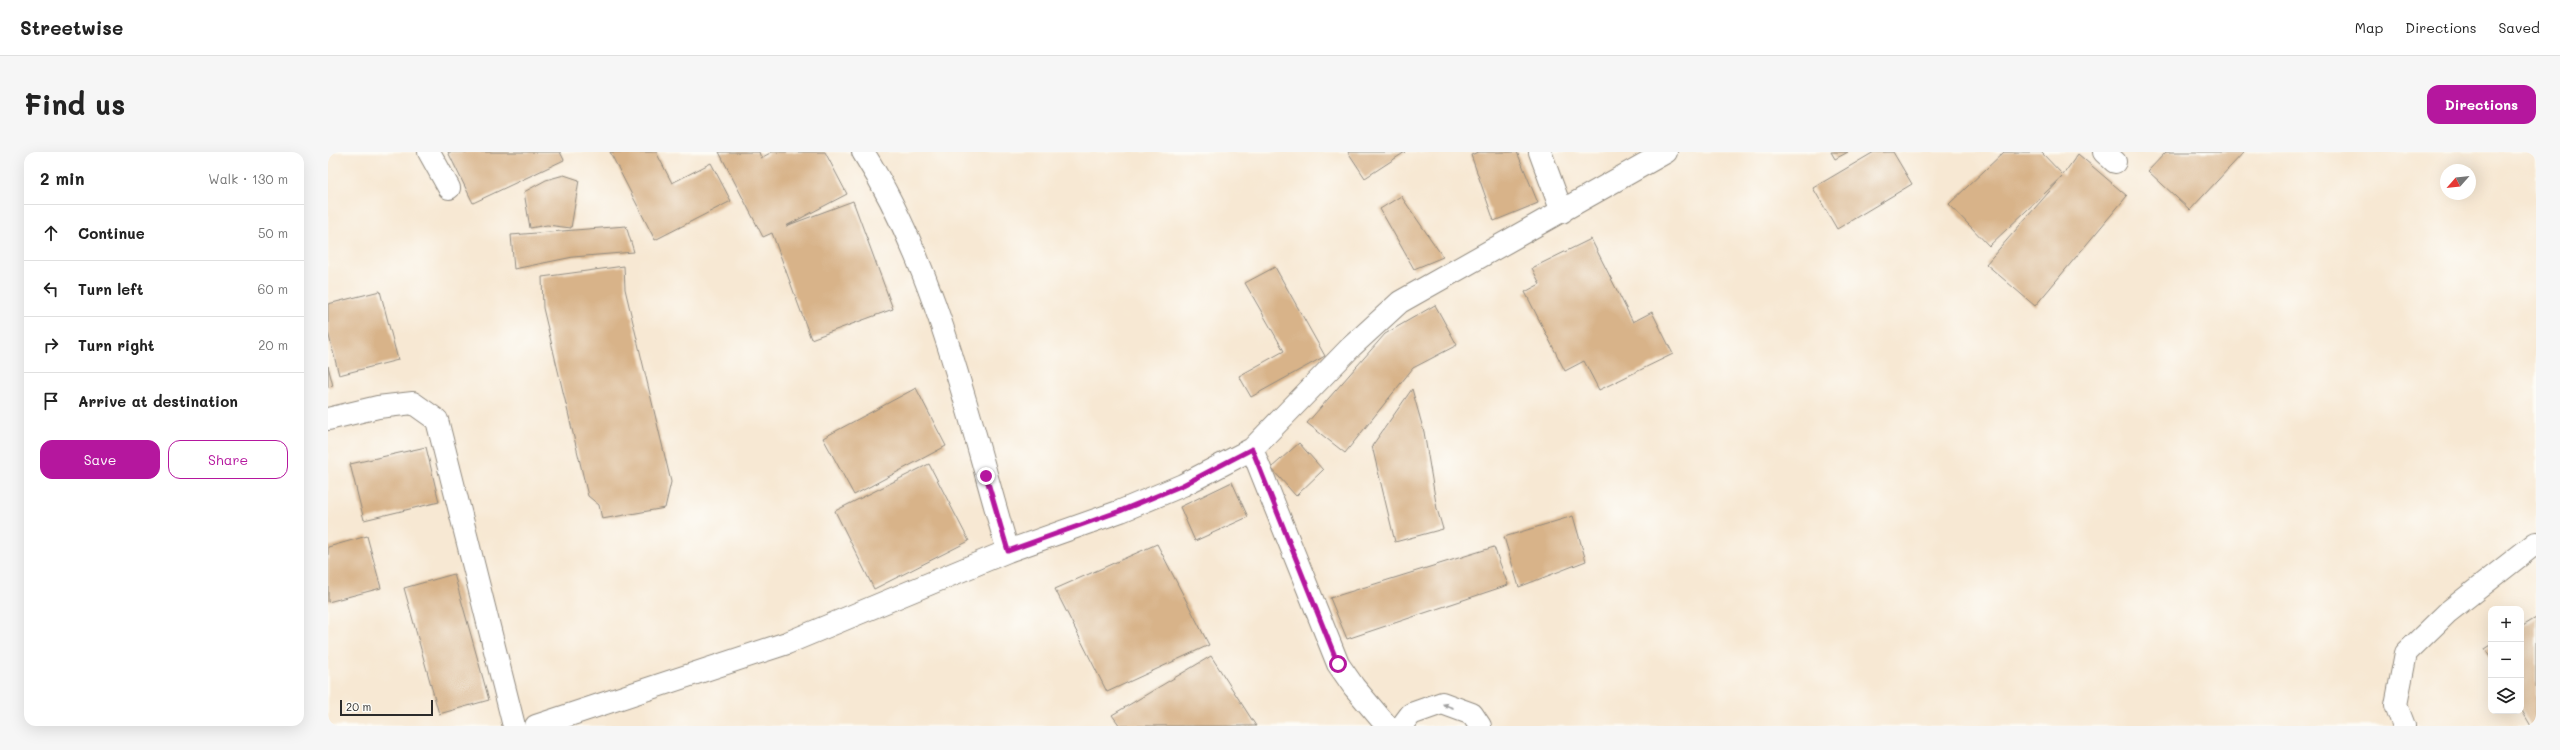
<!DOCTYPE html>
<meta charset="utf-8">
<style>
body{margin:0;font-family:Mali,sans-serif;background:#f6f6f6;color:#222}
.controls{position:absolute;right:12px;bottom:12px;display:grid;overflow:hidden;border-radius:8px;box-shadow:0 4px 16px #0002}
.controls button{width:36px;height:36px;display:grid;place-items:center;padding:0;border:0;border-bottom:1px solid #e0e0e0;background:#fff;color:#222;font:20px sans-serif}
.compass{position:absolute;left:2112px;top:12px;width:36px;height:36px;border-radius:50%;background:#fff;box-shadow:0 4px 16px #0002;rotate:243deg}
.scale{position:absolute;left:12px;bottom:10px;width:93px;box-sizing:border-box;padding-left:4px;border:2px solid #2b2b2b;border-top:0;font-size:11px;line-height:14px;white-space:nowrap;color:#2b2b2b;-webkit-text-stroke:3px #fdfcf7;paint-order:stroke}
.stop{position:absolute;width:12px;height:12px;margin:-9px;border:3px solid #b5179e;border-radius:50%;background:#fff}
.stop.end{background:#b5179e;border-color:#fff;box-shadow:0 1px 4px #0008}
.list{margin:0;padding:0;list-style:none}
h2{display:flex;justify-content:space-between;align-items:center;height:52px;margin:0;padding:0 16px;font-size:17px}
h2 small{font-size:13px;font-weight:400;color:#767676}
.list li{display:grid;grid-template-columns:26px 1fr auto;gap:12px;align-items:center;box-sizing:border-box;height:56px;padding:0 16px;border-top:1px solid #e0e0e0}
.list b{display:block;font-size:15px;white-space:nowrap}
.list em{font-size:13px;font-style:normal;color:#767676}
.actions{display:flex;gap:8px;padding:12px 16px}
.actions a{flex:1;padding:9px 0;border:1px solid #b5179e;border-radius:12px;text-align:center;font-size:14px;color:#b5179e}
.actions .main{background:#b5179e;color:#fff}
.icon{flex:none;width:22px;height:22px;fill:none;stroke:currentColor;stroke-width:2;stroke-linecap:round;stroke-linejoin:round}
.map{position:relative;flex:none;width:2208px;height:574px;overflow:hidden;border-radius:12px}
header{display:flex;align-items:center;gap:24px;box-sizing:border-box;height:56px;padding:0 20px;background:#fff;border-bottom:1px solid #e0e0e0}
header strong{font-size:19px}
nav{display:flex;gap:22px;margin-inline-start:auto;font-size:14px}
.intro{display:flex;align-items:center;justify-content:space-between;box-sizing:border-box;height:96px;padding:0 24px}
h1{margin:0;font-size:28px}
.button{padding:10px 18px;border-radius:12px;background:#b5179e;color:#fff;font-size:14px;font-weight:700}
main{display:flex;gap:24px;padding:0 24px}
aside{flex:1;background:#fff;border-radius:12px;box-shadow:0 4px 16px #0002}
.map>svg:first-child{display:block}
</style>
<header>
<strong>Streetwise</strong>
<nav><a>Map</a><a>Directions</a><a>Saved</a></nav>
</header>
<div class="intro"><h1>Find us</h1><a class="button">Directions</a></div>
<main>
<aside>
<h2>2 min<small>Walk · 130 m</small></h2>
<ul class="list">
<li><svg class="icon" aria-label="ahead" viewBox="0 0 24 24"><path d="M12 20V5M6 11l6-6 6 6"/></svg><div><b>Continue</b></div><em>50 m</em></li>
<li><svg class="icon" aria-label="left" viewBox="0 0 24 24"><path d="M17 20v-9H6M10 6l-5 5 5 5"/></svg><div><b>Turn left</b></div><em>60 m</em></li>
<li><svg class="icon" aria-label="right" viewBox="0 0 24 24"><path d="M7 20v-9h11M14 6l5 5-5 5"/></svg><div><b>Turn right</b></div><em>20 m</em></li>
<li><svg class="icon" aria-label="arrive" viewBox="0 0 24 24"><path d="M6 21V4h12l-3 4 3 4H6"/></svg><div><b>Arrive at destination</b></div></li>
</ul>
<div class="actions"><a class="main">Save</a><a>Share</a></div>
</aside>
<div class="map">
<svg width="2208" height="574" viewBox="0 0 2208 574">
<rect width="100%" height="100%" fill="#fdfcf7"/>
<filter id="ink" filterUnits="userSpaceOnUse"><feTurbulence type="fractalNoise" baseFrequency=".025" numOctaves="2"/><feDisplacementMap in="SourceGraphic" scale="8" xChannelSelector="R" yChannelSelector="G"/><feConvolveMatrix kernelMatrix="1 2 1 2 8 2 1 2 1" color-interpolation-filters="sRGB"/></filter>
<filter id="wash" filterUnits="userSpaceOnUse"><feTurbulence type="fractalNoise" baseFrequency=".012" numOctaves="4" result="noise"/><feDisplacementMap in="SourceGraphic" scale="16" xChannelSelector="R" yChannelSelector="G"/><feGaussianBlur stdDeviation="0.9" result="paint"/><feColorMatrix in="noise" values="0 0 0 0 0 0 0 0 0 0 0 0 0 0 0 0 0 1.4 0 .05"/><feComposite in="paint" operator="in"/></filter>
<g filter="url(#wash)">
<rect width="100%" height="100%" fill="#f7e8d3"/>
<g id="blocks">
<path fill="#d8b389" d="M 120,0 L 232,0 L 236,8 L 145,51 Z
M 282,0 L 328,0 L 344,31 L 383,11 L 403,49 L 327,88 Z
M 391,0 L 431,0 L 433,6 L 444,0 L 497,0 L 519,42 L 458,74 L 525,49 L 565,157 L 483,187 L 444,81 L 435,85 Z
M 1020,0 L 1077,0 L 1037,26 Z
M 1150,0 L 1189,0 L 1210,51 L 1166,69 L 1143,3 Z
M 1503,0 L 1520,0 L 1507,7 Z
M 1546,0 L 1565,0 L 1584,32 L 1509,77 L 1485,36 Z
M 1676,0 L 1713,0 L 1735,23 L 1750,2 L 1799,44 L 1707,154 L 1658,112 L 1734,25 L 1661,94 L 1621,52 Z
M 1838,0 L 1916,0 L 1862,58 L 1820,19 Z
M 236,23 L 251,28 L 243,76 L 219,73 L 202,76 L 196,40 L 218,28 Z
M 1073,44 L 1115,105 L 1086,117 L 1052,57 Z
M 298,74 L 306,100 L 245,105 L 186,117 L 183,83 Z
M 1263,87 L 1305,170 L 1324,160 L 1345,202 L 1271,238 L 1256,209 L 1237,219 L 1197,140 L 1212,132 L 1204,116 Z
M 296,114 L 297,137 L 343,330 L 337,356 L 274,367 L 271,353 L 260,344 L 215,156 L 214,125 Z
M 947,115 L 997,204 L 923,245 L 911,224 L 956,199 L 917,131 Z
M 52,139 L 70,208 L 11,223 L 0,180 L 0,152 Z
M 1107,153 L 1129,193 L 1085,216 L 1017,301 L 979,271 L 1057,182 Z
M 0,214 L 5,234 L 0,235 Z
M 588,236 L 618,294 L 526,343 L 495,286 Z
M 1084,237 L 1096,280 L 1109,357 L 1115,377 L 1067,390 L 1044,294 Z
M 971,291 L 995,318 L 968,344 L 943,316 Z
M 98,295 L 111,350 L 36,368 L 22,312 Z
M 601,312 L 641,389 L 546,437 L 507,359 Z
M 904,330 L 920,365 L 867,389 L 852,355 Z
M 1245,364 L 1258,409 L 1191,435 L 1176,385 Z
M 39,384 L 53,436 L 0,450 L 0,395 Z
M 829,392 L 881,493 L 779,540 L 727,437 Z
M 1166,395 L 1180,433 L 1019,487 L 1002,446 Z
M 126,422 L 161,548 L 111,562 L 76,436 Z
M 2208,466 L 2208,574 L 2203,574 L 2193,557 L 2193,475 Z
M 2163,493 L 2163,507 L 2157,497 Z
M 883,504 L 928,574 L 792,574 L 784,563 Z"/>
</g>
</g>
<g filter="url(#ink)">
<use href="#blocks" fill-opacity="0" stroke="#918a7f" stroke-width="1"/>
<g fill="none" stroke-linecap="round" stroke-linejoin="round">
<defs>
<path id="minor" d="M 101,0 L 121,36
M 535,0 C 610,119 640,265 680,399
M 1212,0 L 1234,60
M 1776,0 L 1787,10
M 0,267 L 50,255 L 85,251 L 109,268 L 186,574
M 924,297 L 1010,512 L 1026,535 L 1059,574
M 208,574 L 459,491 L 680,399 L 793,359 L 855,333 L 924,297 L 1023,195 L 1072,150 L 1338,0
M 1074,574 L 1083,562 L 1114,551 L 1144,562 L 1152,574
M 2076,574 L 2068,553 L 2078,501 L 2120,460 L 2208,391"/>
</defs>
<use href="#minor" stroke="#918a7f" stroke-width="24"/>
<use href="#minor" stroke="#fff" stroke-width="22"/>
</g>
<defs><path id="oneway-solid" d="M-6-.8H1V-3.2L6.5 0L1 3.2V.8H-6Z"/></defs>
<use fill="#a0a0a0" href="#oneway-solid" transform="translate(1120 554) rotate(-159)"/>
</g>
<g fill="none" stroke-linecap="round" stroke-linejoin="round" filter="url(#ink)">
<path stroke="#b5179e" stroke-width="5" d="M 658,324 L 680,399 L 792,359 L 855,333 L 924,297 L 1010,512"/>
</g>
</svg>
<div class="controls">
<button>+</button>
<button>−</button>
<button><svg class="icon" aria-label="layers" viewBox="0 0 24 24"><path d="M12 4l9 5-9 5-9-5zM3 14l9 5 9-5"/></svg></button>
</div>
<svg class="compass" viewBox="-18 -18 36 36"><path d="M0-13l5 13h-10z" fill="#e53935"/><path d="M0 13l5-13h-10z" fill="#767676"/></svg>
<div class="scale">20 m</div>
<div class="stop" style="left:1010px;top:512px"></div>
<div class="stop end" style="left:658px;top:324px"></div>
</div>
</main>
